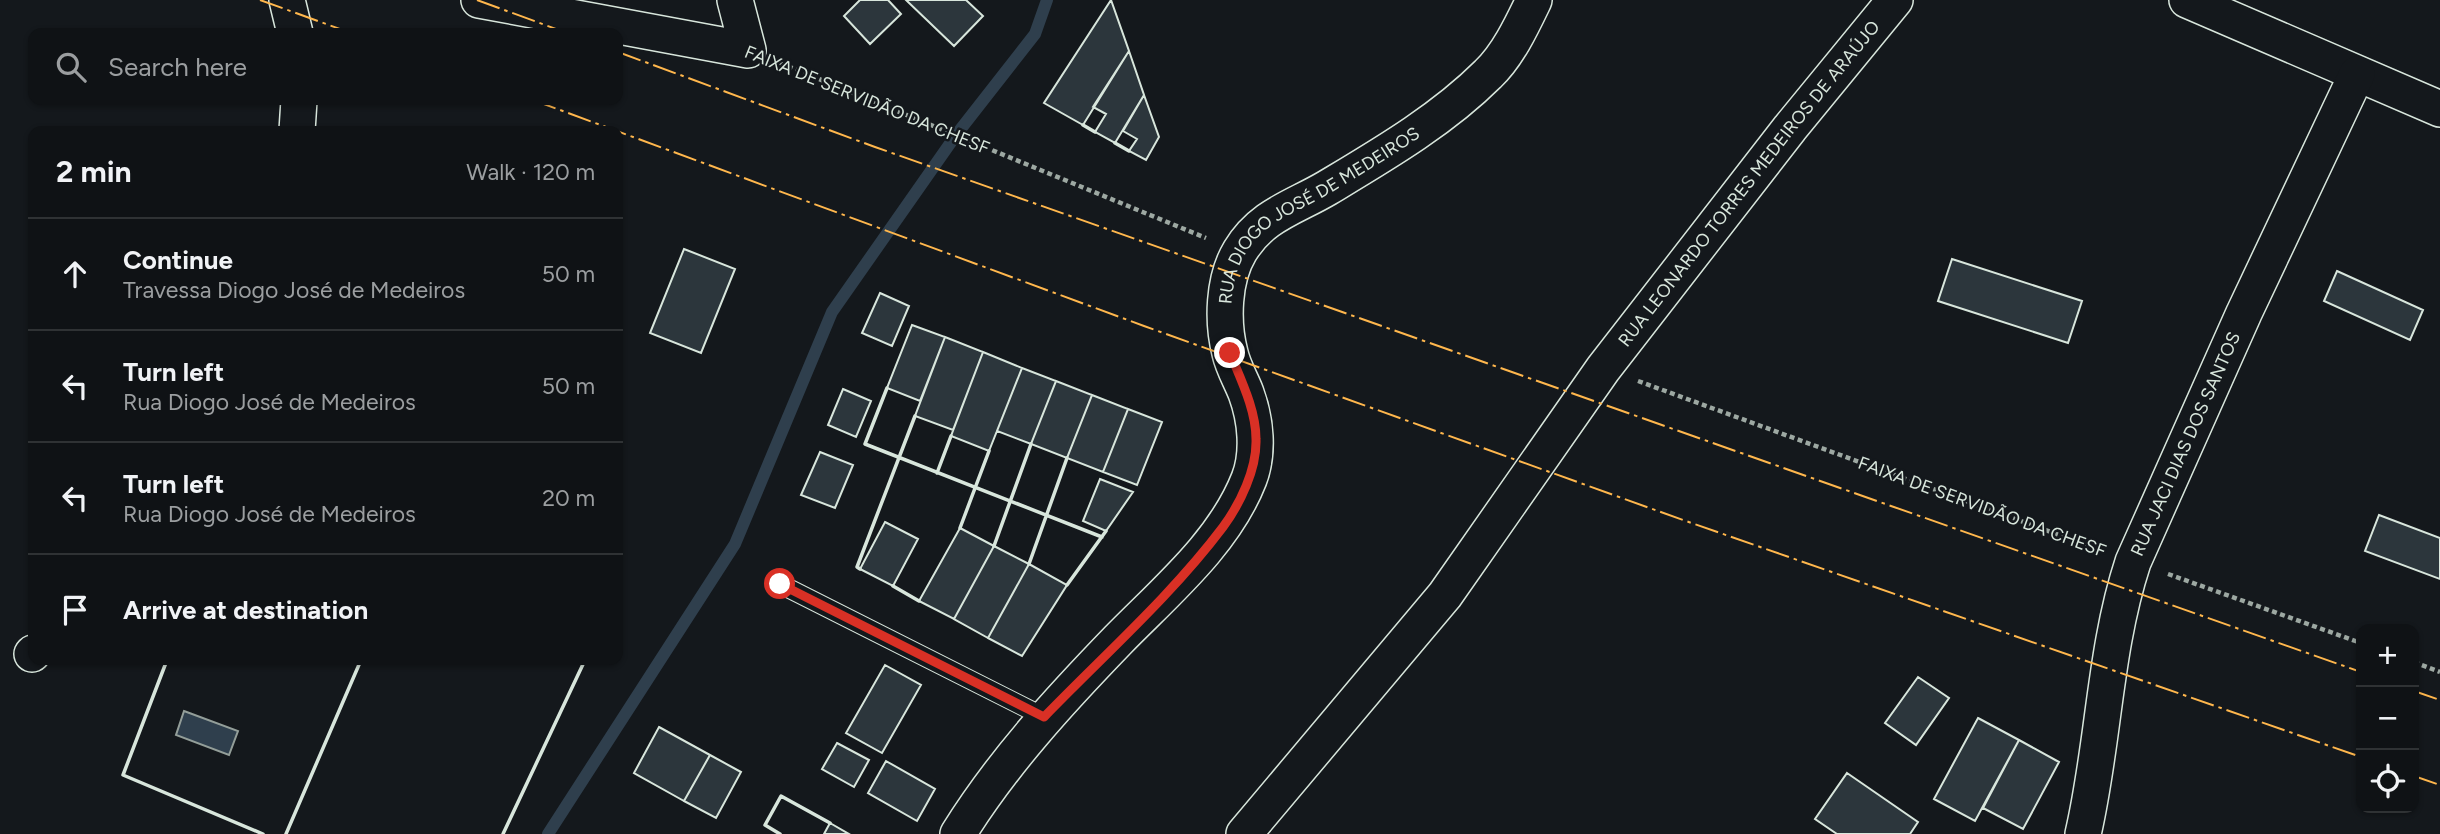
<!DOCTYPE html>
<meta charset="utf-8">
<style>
body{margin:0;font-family:Figtree,sans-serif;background:#181b1e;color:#f1f3f6}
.controls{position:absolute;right:21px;bottom:21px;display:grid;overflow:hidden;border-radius:14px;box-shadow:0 2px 5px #0004}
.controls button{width:63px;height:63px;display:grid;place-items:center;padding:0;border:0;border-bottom:2px solid #2f3234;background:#0f1215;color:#f1f3f6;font:35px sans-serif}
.stop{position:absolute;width:21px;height:21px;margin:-16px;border:5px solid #d93025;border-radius:50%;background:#fff}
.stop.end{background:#d93025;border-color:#fff;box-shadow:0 2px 7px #0008}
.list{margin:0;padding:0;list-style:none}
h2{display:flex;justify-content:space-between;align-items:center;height:91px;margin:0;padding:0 28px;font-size:30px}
h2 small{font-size:23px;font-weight:400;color:#9b9ea0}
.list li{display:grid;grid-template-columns:46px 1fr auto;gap:21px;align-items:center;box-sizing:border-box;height:112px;padding:0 28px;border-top:2px solid #2f3234}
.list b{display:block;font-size:26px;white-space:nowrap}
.list p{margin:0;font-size:23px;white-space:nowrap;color:#9b9ea0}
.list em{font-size:23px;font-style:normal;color:#9b9ea0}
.icon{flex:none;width:38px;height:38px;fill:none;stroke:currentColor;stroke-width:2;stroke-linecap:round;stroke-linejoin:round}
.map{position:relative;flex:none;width:2440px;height:834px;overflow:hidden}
.search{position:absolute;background:#0f1215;box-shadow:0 2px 5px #0004;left:28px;top:28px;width:595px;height:77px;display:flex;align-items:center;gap:18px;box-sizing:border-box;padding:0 24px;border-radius:14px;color:#9b9ea0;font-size:26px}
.panel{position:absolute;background:#0f1215;box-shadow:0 2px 5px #0004;left:28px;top:126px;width:595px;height:539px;border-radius:14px}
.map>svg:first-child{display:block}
</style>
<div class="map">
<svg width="2440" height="834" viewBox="0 0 2440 834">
<rect width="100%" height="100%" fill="#14181c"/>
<path fill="#2f3f4d" stroke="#939e99" stroke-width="2" d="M 184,711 L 238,731 L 229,755 L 176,735 Z"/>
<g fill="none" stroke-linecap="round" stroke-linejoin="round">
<path stroke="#2f3f4d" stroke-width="12" d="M 548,834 L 735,544 L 832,312 L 956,135 L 1035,34 L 1047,0"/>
</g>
<path fill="#2c363c" stroke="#d8e6dc" stroke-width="2" d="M 860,0 L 888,0 L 901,14 L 870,44 L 844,16 Z
M 906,0 L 966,0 L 983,16 L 954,46 Z
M 1111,0 L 1129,51 L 1083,125 L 1044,103 Z
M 1129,51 L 1144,95 L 1115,143 L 1095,132 L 1106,114 L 1093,107 Z
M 1144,95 L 1159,137 L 1146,160 L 1129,151 L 1137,139 L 1123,131 Z
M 684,249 L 735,269 L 701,353 L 650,333 Z
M 1952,259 L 2082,301 L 2068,343 L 1938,301 Z
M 2337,271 L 2423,310 L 2410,340 L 2324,301 Z
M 880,293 L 909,306 L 892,346 L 862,333 Z
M 912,325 L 945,337 L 920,401 L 887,388 Z
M 945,337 L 983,352 L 953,430 L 915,416 Z
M 983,352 L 1022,368 L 989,451 L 951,436 Z
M 1022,368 L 1056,381 L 1031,444 L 997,431 Z
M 1056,381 L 1092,395 L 1067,458 L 1031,444 Z
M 843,389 L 871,401 L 856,437 L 828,425 Z
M 1092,395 L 1128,409 L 1103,472 L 1067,458 Z
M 1128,409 L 1162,422 L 1137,485 L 1103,472 Z
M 820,452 L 853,465 L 835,508 L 801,495 Z
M 1100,479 L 1133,492 L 1106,531 L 1083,521 Z
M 2379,515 L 2440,538 L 2440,579 L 2365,551 Z
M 885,522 L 918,539 L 893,586 L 860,569 Z
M 960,528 L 994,546 L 954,619 L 919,601 Z
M 994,546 L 1029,564 L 988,638 L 954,619 Z
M 1029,564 L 1067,585 L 1022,656 L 988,638 Z
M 885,665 L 921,685 L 882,753 L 846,733 Z
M 1918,677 L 1949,698 L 1916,745 L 1885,723 Z
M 1978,718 L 2019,740 L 1975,821 L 1934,799 Z
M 659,727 L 710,755 L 684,801 L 634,773 Z
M 2019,740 L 2059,762 L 2023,829 L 1983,808 Z
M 837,743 L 869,760 L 854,787 L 822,769 Z
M 710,755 L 741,772 L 716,818 L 684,801 Z
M 886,761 L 935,789 L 917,821 L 868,793 Z
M 1847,773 L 1918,822 L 1910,834 L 1837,834 L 1815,819 Z
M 830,823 L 849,834 L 824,834 Z"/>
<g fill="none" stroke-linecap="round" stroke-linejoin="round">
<defs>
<path id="service" d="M 780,584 L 1044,717"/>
<g id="minor">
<path d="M 287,0 L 295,33"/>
<path d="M 479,0 L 748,50 L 735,0"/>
<path d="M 2187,0 L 2440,109"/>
<path d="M 297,131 L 299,100"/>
<path d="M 32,654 L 33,653"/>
<path id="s1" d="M 958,834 C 1003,762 1059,701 1118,640 C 1165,592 1224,543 1249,479 C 1259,453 1256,420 1246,393 C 1241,380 1233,367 1230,353 C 1222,322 1223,279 1240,251 C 1262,215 1293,208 1327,188 C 1382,155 1442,120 1488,74 C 1508,55 1522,25 1534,0"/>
<path id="s2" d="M 1244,834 L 1445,595 L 1603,369 L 1790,128 L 1895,0"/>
<path id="s3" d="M 2083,834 C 2104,744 2104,650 2133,562 L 2244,313 L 2357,74"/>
</g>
</defs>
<use href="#service" stroke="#d8e6dc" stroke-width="20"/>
<use href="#minor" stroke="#d8e6dc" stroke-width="38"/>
<path stroke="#9da8a2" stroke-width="4.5" stroke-dasharray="5 3.5" stroke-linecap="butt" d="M 780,63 L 1206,238
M 1638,381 L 2100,550
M 2168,574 L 2361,643
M 2414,662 L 2440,672"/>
<use href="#service" stroke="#14181c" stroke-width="18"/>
<use href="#minor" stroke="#14181c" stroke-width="35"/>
<path stroke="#d8e6dc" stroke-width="3.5" d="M 1083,125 L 1095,132
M 1115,143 L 1129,151
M 887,388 L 865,444 L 1102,537
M 937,473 L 951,436
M 960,528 L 989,451
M 994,546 L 1031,444
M 1029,564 L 1067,458
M 860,569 L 857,567 L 915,416
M 1067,585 L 1106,531
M 893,586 L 919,601
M 167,660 L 123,775 L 263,834
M 286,834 L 361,660
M 503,834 L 585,660
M 780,834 L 765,825 L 781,796 L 830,823"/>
<path stroke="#ffb74d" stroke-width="2" stroke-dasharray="24 5 3.5 5" stroke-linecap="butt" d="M 260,0 L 351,33
M 477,0 L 567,33
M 618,52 L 875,147 L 2361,672
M 533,100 L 1144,326 L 1683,520 L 2361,757
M 2414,691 L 2440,700
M 2414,776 L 2440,785"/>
</g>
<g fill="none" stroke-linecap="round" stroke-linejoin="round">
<path stroke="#d93025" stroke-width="9" d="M 780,584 L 1044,717 C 1104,655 1171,596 1223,527 C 1240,504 1257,469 1256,439 C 1256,410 1241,380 1230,353"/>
</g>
<g text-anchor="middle" stroke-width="5" stroke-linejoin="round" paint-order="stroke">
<g font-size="18" fill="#d8e6dc" stroke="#14181c">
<text transform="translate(867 100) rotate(22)" y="6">FAIXA DE SERVIDÃO DA CHESF</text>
<text dy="6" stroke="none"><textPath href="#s2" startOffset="824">RUA LEONARDO TORRES MEDEIROS DE ARAÚJO</textPath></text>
<text dy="6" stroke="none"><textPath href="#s1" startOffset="777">RUA DIOGO JOSÉ DE MEDEIROS</textPath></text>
<text dy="6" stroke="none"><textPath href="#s3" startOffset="406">RUA JACI DIAS DOS SANTOS</textPath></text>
<text transform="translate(1982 507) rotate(20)" y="6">FAIXA DE SERVIDÃO DA CHESF</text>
</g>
</g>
</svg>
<div class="controls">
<button>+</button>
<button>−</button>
<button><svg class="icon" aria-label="locate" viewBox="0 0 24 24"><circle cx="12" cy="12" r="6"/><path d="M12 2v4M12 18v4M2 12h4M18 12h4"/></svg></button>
</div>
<div class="stop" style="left:780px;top:584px"></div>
<div class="stop end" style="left:1230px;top:353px"></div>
<div class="search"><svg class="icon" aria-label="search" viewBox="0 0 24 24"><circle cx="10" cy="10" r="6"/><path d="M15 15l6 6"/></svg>Search here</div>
<section class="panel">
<h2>2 min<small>Walk · 120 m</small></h2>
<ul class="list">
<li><svg class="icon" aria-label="ahead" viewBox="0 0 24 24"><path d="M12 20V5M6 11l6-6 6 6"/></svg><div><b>Continue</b><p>Travessa Diogo José de Medeiros</p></div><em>50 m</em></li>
<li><svg class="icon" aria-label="left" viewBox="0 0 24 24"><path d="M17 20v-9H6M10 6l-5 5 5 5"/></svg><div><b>Turn left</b><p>Rua Diogo José de Medeiros</p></div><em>50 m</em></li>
<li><svg class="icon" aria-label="left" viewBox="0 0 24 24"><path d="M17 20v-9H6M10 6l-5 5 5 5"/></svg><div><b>Turn left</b><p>Rua Diogo José de Medeiros</p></div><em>20 m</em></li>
<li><svg class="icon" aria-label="arrive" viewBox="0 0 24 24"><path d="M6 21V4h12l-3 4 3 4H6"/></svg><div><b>Arrive at destination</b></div></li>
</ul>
</section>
</div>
